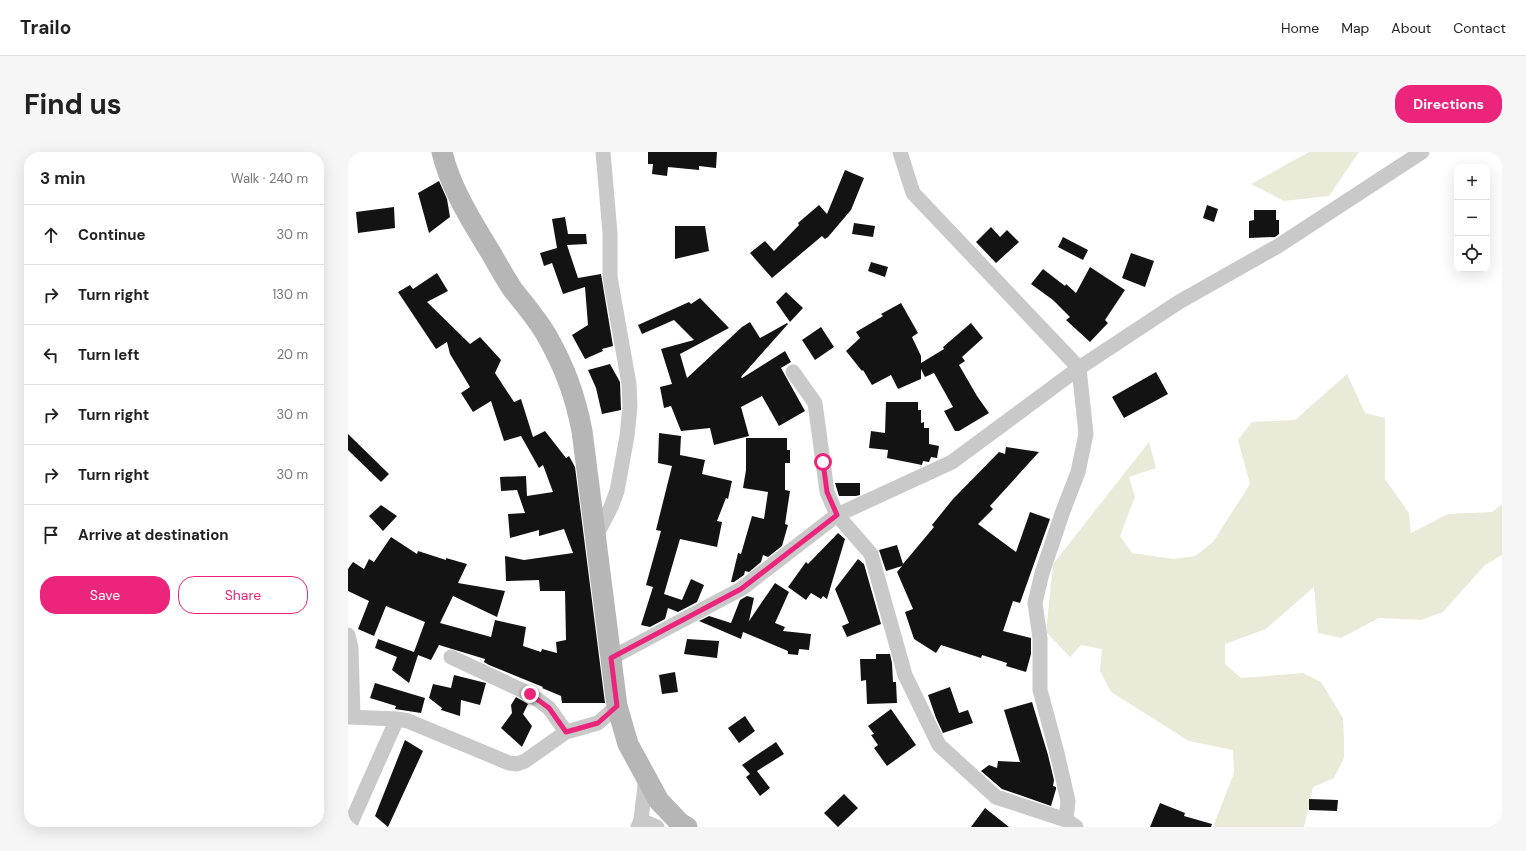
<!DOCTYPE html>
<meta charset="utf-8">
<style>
body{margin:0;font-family:"DM Sans",sans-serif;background:#f6f6f6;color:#222}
.controls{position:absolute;right:12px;top:12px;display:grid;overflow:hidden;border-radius:8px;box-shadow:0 4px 16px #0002}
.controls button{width:36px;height:36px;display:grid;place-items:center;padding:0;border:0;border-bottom:1px solid #e0e0e0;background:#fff;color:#222;font:20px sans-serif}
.stop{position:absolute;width:12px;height:12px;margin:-9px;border:3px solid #ec257c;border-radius:50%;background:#fff}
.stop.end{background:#ec257c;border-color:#fff;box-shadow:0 1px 4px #0008}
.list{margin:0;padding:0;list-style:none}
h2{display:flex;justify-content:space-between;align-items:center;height:52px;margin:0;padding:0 16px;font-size:17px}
h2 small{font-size:13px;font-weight:400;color:#767676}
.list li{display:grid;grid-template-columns:26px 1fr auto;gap:12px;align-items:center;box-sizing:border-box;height:60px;padding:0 16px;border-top:1px solid #e0e0e0}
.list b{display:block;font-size:15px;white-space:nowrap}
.list em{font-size:13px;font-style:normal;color:#767676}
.actions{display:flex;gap:8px;padding:12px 16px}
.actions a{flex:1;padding:9px 0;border:1px solid #ec257c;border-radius:16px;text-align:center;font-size:14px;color:#ec257c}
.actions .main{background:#ec257c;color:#fff}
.icon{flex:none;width:22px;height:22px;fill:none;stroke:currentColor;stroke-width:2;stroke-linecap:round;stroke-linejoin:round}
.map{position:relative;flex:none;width:1154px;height:675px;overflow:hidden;border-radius:16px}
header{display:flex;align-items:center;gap:24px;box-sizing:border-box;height:56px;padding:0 20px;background:#fff;border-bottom:1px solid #e0e0e0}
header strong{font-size:19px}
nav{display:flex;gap:22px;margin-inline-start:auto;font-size:14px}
.intro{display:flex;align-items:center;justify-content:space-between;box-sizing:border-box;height:96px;padding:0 24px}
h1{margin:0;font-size:28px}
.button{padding:10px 18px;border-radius:16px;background:#ec257c;color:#fff;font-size:14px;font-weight:700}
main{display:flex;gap:24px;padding:0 24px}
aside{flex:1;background:#fff;border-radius:16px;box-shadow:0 4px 16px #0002}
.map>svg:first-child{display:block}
</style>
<header>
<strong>Trailo</strong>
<nav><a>Home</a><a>Map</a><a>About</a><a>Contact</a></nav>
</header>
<div class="intro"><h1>Find us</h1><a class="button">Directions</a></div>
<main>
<aside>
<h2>3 min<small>Walk · 240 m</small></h2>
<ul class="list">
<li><svg class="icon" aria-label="ahead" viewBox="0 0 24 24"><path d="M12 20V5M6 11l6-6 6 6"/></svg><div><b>Continue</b></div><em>30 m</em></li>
<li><svg class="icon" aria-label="right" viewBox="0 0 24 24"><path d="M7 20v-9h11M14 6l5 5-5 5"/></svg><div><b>Turn right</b></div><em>130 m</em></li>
<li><svg class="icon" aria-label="left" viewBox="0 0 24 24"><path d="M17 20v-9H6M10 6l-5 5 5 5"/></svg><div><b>Turn left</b></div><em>20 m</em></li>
<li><svg class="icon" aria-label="right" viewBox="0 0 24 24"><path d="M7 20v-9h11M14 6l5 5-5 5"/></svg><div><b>Turn right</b></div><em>30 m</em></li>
<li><svg class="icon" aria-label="right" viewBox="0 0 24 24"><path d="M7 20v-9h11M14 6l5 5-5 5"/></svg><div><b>Turn right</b></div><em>30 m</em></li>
<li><svg class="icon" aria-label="arrive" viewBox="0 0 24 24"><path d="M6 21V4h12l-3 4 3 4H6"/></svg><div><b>Arrive at destination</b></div></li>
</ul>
<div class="actions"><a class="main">Save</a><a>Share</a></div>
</aside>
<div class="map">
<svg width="1154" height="675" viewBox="0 0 1154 675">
<rect width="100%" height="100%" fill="#fff"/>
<path fill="#e9ebd8" d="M 961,0 L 1011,0 L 981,44 L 936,49 L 903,32 Z
M 999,222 L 1017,261 L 1037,266 L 1037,327 L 1061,361 L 1063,381 L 1100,362 L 1144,360 L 1154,352 L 1154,403 L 1137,413 L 1095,460 L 1073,468 L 1031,466 L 993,486 L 970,481 L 966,435 L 918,477 L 877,492 L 877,512 L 893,526 L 955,521 L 973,530 L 995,566 L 996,586 L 996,606 L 986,626 L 965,635 L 956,675 L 865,675 L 886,621 L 885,598 L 841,589 L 763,540 L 752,519 L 754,497 L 733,493 L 722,505 L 698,480 L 705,412 L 801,290 L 808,316 L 781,325 L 787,345 L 772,384 L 784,401 L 826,407 L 847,404 L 865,390 L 902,332 L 890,288 L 904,270 L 947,268 Z"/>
<path fill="#131313" d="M 300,0 L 369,0 L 368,16 L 351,14 L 351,18 L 320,15 L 319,24 L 304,22 L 305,12 L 300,12 Z
M 497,18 L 516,26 L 503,58 L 480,85 L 477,87 L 474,84 L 424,126 L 402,101 L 417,89 L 426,99 L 451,73 L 450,71 L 471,53 L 479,62 Z
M 91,29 L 99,47 L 102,65 L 81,81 L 70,41 Z
M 859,53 L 870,57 L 866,70 L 855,66 Z
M 46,55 L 47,76 L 10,81 L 8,60 Z
M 906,58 L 928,58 L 928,68 L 931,68 L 931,82 L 927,85 L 901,86 L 901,69 L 906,68 Z
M 217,65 L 220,82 L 238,82 L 239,92 L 219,93 L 230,126 L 253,122 L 265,194 L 254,197 L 255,199 L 237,207 L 224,183 L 240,173 L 237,135 L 215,142 L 204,111 L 196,114 L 192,101 L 209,96 L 204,67 Z
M 506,71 L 527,74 L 525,85 L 504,82 Z
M 327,74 L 357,74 L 361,99 L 327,107 Z
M 643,75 L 652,85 L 659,78 L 671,90 L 648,111 L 628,90 Z
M 715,85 L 740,98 L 735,108 L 710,95 Z
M 783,101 L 806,109 L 797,135 L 774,126 Z
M 523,110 L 540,115 L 537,125 L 520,119 Z
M 742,115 L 777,138 L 757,168 L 760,171 L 742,190 L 718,168 L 722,165 L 705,148 L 683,132 L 695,117 L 717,134 L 718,132 L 728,141 Z
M 89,121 L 100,139 L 79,150 L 122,192 L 132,185 L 153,208 L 147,221 L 166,250 L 173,247 L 185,285 L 197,279 L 218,306 L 221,304 L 227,315 L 257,551 L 214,551 L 213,544 L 194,536 L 195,535 L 141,513 L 136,510 L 137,507 L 91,493 L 83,508 L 70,503 L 61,531 L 44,518 L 49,505 L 27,496 L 30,487 L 66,500 L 77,470 L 38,454 L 26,484 L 10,477 L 21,449 L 0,439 L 0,417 L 5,410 L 16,417 L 21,407 L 26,410 L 43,385 L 69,402 L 70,399 L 98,408 L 98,406 L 119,412 L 110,431 L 157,439 L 149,465 L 105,444 L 92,471 L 143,485 L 147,468 L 178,475 L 175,494 L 193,500 L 194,497 L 209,501 L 208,490 L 218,488 L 217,439 L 192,439 L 191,428 L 158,429 L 157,404 L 176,408 L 225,401 L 216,377 L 191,384 L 191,378 L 162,386 L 160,362 L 177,361 L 169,338 L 153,339 L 152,325 L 178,324 L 179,344 L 205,340 L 195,313 L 191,316 L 173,284 L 156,289 L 143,249 L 125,260 L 113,241 L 122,235 L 102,202 L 99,190 L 88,197 L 50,140 L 62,133 L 65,137 Z
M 438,140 L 455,156 L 442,170 L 428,150 Z
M 352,146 L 381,176 L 332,202 L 339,226 L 394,175 L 402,170 L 412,186 L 439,171 L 440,172 L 393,225 L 394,226 L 437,199 L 443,210 L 433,216 L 457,259 L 431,274 L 414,244 L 393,255 L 401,284 L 366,293 L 362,276 L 333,279 L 323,254 L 316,256 L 312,235 L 324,232 L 313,197 L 346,188 L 326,168 L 294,182 L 290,173 L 341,150 L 343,152 Z
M 553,151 L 570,181 L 564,185 L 573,204 L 573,211 L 596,197 L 595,195 L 623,171 L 635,186 L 614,205 L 617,209 L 611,213 L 629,244 L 641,261 L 611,279 L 607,279 L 596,259 L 605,255 L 586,221 L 577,225 L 573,217 L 573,227 L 550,237 L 543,223 L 524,233 L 515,218 L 514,219 L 498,199 L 512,186 L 508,180 L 535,164 L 533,162 Z
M 473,175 L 486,195 L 467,208 L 454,188 Z
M 262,212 L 272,230 L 273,258 L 254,262 L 248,236 L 240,218 Z
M 808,220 L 820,242 L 776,266 L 764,245 Z
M 538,250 L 570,250 L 570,258 L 573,258 L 573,271 L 576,270 L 576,276 L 581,276 L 581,292 L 591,294 L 589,306 L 583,305 L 581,310 L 575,309 L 574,313 L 539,306 L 540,298 L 521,296 L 523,279 L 537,281 Z
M 311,281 L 333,284 L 332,303 L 357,308 L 354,322 L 384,329 L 380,347 L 378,346 L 369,369 L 374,370 L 369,395 L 332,387 L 316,442 L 334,448 L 343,427 L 356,433 L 349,450 L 330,460 L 320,456 L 317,467 L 302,475 L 293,473 L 305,435 L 298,433 L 313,379 L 308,378 L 324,314 L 310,311 Z
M 0,282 L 41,322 L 33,330 L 0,298 Z
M 398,286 L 439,286 L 439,298 L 442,298 L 442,311 L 437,311 L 437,338 L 442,339 L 437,372 L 440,373 L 434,394 L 420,405 L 415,403 L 413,410 L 401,420 L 397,419 L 396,423 L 386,430 L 383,430 L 390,401 L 393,402 L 404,364 L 416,367 L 420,340 L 395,336 L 398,318 Z
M 658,295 L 691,300 L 642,354 L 645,357 L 630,372 L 668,400 L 682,360 L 702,367 L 672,451 L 665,449 L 655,479 L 683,486 L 683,502 L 678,520 L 658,514 L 659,511 L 634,503 L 633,506 L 593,493 L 588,501 L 566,487 L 557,460 L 565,457 L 549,420 L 554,414 L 538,419 L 531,398 L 549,393 L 555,412 L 586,375 L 584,373 L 605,347 L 651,300 L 657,302 Z
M 487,331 L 512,331 L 512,343 L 508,344 L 491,344 Z
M 33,353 L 49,364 L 35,379 L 21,364 Z
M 490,381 L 497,387 L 479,447 L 475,444 L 473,447 L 463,441 L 458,448 L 440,435 L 458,410 L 460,412 Z
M 510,407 L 516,412 L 533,472 L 499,485 L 494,474 L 501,471 L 487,437 Z
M 427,431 L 441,440 L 427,471 L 437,475 L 435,479 L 463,482 L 461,498 L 451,497 L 450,503 L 440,502 L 440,499 L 395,480 L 393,487 L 351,469 L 361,464 L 383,471 L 392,448 L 399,444 L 406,446 L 401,469 Z
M 339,487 L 371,489 L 369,506 L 336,502 Z
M 528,502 L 542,502 L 544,511 L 545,530 L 548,530 L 549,551 L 519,552 L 518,528 L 513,529 L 512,507 L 528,507 Z
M 327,520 L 330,540 L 314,542 L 311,523 Z
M 106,523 L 138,531 L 132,553 L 113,548 L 112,564 L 93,558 L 94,556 L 81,546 L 85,532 L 103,536 Z
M 27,531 L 77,546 L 73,561 L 47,557 L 48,554 L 22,546 Z
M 602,535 L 611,561 L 620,558 L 625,571 L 595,581 L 588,566 L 580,543 Z
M 168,545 L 180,552 L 175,562 L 184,574 L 174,595 L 153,576 L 164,561 L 163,553 Z
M 684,550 L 700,603 L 706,628 L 705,634 L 708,635 L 708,637 L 703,654 L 654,637 L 633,619 L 641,613 L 649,616 L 650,609 L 672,610 L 656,558 Z
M 543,557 L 568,593 L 539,614 L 526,596 L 530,593 L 523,583 L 526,582 L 520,574 Z
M 397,564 L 407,579 L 391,591 L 380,576 Z
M 57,588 L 75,599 L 40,675 L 27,664 Z
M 428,590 L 436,602 L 409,619 L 422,636 L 412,644 L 398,625 L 402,622 L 394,613 Z
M 496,642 L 510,656 L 490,675 L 476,661 Z
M 961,647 L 990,648 L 989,659 L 961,658 Z
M 812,651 L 837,661 L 836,664 L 864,672 L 863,675 L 802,675 Z
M 637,656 L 661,675 L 623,675 Z"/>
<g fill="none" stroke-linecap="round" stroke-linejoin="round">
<path stroke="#c9c9c9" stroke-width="15" d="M 552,0 L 565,41 L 731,216 L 738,282 L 730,320 L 715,359 L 694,421 L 687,451 L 692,486 L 692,538 L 709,601 L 720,649 L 718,668 L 728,675
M 445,220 L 467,251 L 479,340 L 489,363 L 523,402 L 557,523 L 591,593 L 648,645 L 718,668
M 247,386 L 263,355 L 269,339 L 279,284 L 282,254 L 281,232 L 262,125 L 262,81 L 255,0
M 0,483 L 3,496 L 5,564
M 103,505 L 182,542 L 201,556 L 218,580
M 263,506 L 393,437 L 489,363 L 604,310 L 731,216 L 831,150 L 930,94 L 1074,0
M 0,565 L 49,567 L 60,569 L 161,611 L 169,612 L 177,609 L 218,580 L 250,571 L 269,554
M 293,668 L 309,675
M 1,675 L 49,567
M 290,675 L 293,668 L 298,624"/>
<path stroke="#b6b6b6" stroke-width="21" d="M 94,0 C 102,35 124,70 143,101 C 150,113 157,126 165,138 C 177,153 190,168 199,184 C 217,216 227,243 234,279 L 269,554 L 280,592 L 311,649 L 332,671 L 339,675"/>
</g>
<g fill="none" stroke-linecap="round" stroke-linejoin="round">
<path stroke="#ec257c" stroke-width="5" d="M 182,542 L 201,556 L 218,580 L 250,571 L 269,554 L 263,506 L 393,437 L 489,363 L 479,340 L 475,310"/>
</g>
</svg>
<div class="controls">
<button>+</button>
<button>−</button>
<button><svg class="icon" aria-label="locate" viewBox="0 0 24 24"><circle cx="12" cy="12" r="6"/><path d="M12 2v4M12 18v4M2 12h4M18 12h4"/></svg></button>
</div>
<div class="stop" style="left:475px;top:310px"></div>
<div class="stop end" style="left:182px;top:542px"></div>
</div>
</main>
